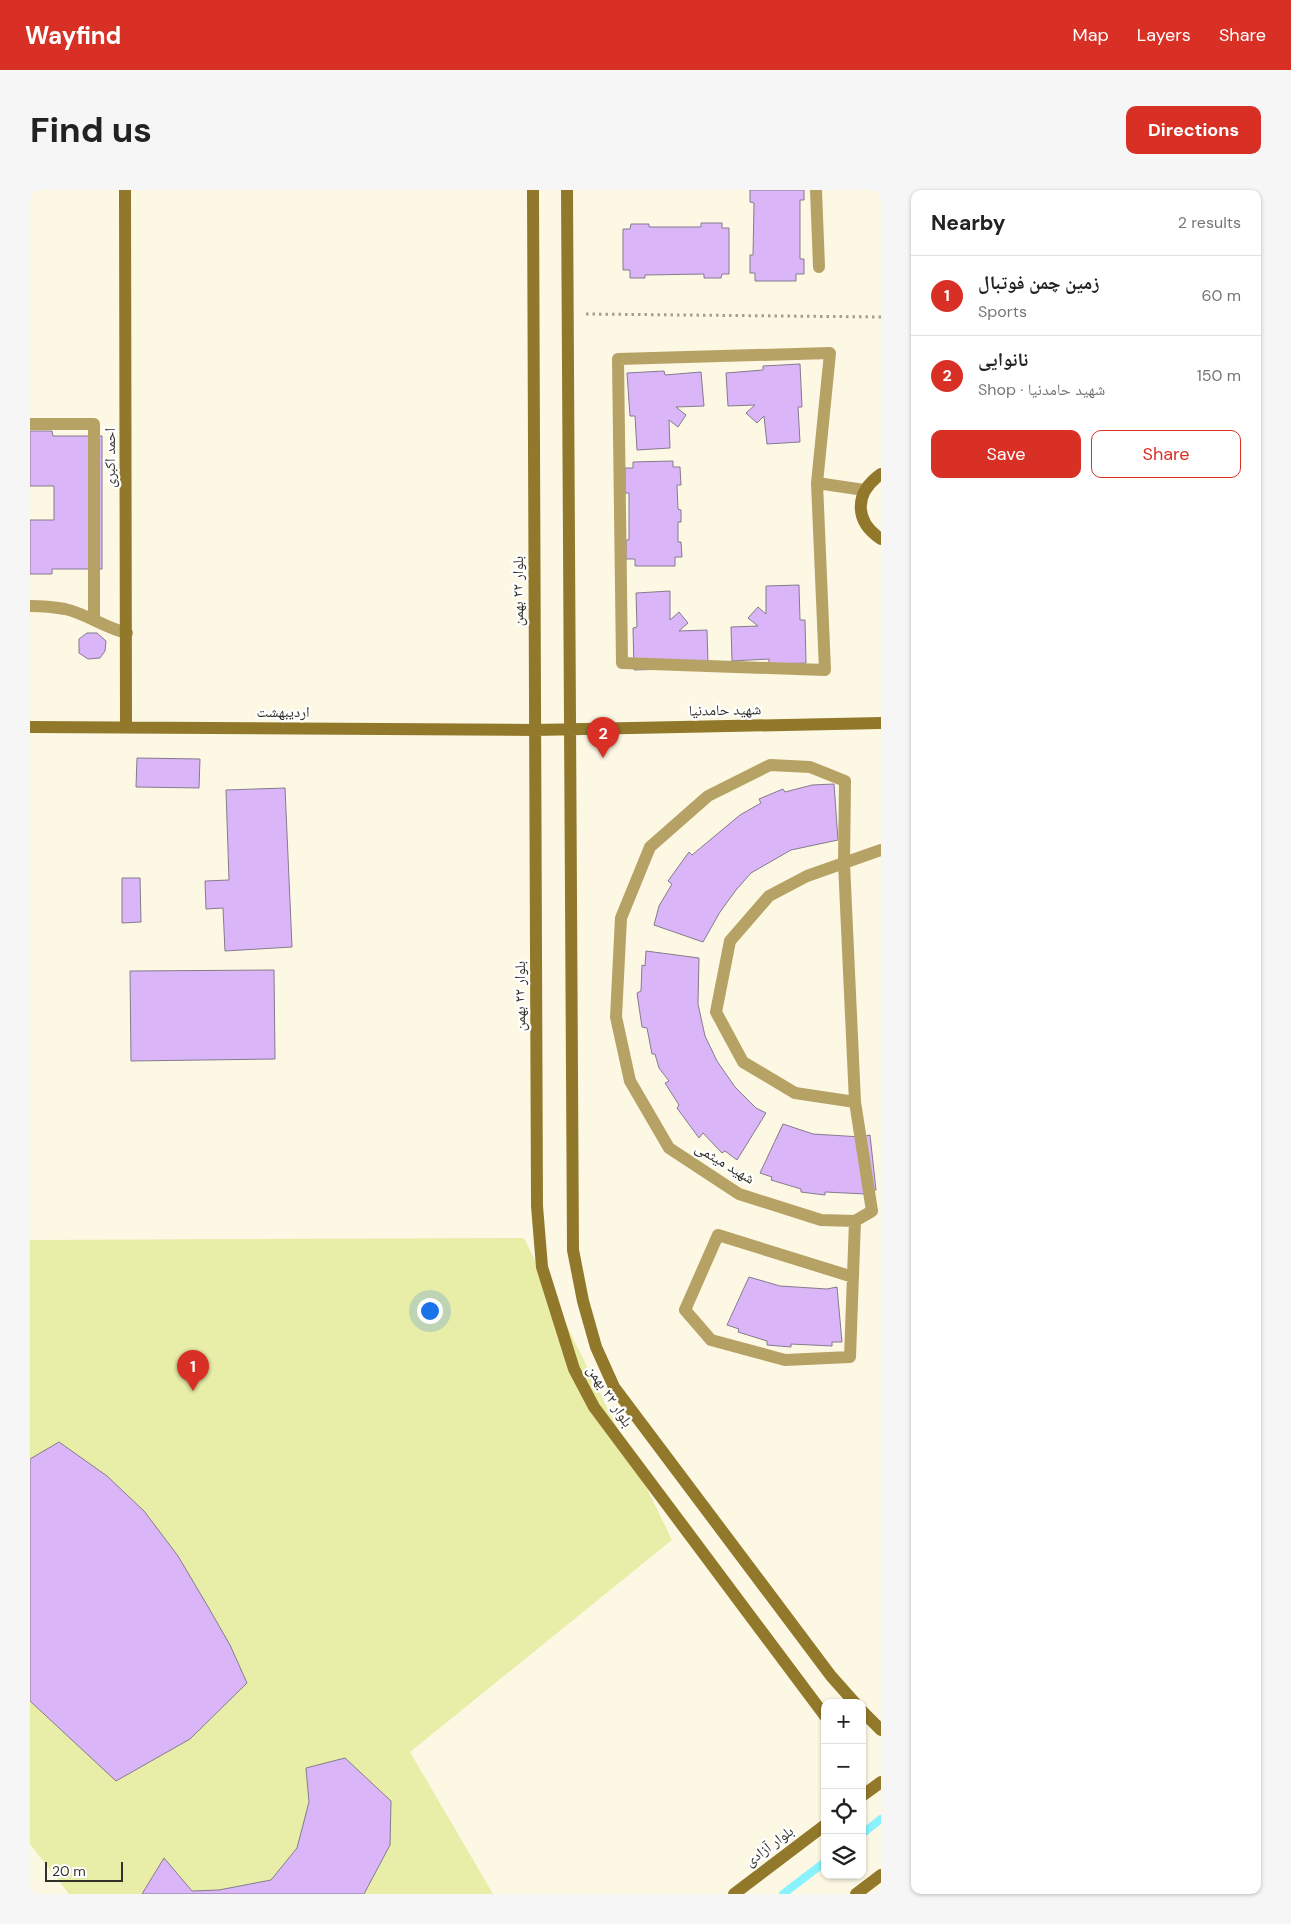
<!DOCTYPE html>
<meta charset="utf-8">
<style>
body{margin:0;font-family:"DM Sans","Noto Naskh Arabic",sans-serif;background:#f6f6f6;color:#222}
.controls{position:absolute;right:15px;bottom:15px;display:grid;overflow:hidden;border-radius:10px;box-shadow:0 1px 4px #0004}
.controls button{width:45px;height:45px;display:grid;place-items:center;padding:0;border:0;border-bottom:1px solid #e0e0e0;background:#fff;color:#222;font:25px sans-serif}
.scale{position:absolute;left:15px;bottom:12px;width:78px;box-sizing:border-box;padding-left:5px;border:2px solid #323129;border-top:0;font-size:14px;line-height:18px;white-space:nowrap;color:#323129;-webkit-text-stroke:4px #fff;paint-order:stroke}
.you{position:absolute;left:399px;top:1120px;width:18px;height:18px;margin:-12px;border:4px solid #fff;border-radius:50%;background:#1a73e8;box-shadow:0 0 0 8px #1a73e833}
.badge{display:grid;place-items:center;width:32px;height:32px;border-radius:50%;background:#d93025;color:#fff;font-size:16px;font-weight:700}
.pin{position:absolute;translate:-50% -41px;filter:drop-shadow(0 1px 2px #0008)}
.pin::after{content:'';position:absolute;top:26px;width:18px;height:15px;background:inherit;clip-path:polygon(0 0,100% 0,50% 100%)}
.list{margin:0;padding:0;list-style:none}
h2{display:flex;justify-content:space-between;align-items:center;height:65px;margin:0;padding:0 20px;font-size:21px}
h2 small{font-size:16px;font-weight:400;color:#767676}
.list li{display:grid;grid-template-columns:32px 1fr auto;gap:15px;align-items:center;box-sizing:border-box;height:80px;padding:0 20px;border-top:1px solid #e0e0e0}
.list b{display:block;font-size:19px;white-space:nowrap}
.list p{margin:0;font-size:16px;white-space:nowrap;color:#767676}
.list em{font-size:16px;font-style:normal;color:#767676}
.actions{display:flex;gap:10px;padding:15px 20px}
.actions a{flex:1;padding:11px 0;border:1px solid #d93025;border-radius:10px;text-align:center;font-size:18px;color:#d93025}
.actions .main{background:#d93025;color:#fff}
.icon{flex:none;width:28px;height:28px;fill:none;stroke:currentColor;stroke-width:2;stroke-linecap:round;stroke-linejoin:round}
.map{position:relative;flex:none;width:851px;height:1704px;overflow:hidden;border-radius:10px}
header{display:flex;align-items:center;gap:30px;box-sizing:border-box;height:70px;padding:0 25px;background:#d93025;color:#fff}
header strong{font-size:24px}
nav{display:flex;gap:28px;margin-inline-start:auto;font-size:18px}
.intro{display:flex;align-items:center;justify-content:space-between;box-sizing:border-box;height:120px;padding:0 30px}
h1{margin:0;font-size:35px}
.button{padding:12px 22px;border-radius:10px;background:#d93025;color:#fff;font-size:18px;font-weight:700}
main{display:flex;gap:30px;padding:0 30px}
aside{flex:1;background:#fff;border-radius:10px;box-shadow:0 1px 4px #0004}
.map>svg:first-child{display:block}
</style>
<header>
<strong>Wayfind</strong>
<nav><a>Map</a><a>Layers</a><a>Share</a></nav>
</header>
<div class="intro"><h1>Find us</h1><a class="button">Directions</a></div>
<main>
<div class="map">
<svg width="851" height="1704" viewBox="0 0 851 1704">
<rect width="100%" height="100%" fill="#fdf8e4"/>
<path fill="#e8eda8" d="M 494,1048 L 642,1350 L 380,1562 L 463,1704 L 39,1704 L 0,1654 L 0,1050 Z"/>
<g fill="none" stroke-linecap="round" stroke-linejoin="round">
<path stroke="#89f2fd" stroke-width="8" d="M 832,1644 L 851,1629
M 753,1704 L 795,1672"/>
</g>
<path fill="#dab6f9" stroke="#847b8c" d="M 720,0 L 774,0 L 774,10 L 770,10 L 770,69 L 774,69 L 774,84 L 766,84 L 766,91 L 725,91 L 725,83 L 720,83 L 720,65 L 723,65 L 724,13 L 720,12 Z
M 671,33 L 692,33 L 692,38 L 699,38 L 699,84 L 692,84 L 691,88 L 674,88 L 674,84 L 615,85 L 615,88 L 600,88 L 600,80 L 593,80 L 593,39 L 600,39 L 601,34 L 619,34 L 619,37 L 671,37 Z
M 770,174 L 772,217 L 768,217 L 770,252 L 737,254 L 734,226 L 727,233 L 716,223 L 725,215 L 698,216 L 696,183 L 733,180 L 733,176 Z
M 634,181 L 635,185 L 671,182 L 674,216 L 646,217 L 656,225 L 648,237 L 639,230 L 640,258 L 607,260 L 605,226 L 600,226 L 597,183 Z
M 0,241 L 22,241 L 23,246 L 72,246 L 72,379 L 22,379 L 22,384 L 0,384 L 0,330 L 24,330 L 24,296 L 0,296 Z
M 643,271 L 643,277 L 650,277 L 651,295 L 647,295 L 648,319 L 651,320 L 651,332 L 648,332 L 648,352 L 651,352 L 652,367 L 645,367 L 645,376 L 605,376 L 605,369 L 596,369 L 596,350 L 599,350 L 599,303 L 595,303 L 595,278 L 603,278 L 603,272 Z
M 769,395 L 770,430 L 775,430 L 776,473 L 739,474 L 739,469 L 702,471 L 701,437 L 728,436 L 718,428 L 728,417 L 736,424 L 736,396 Z
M 640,401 L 640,430 L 649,422 L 658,433 L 649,441 L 677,440 L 678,474 L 641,479 L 604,480 L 603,438 L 607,437 L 606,403 Z
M 57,443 L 67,443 L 76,451 L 75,461 L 70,468 L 58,469 L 49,463 L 49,449 Z
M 107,568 L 170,569 L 169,598 L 106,597 Z
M 804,594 L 808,650 L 761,660 L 721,683 L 706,700 L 690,722 L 673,752 L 624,735 L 629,716 L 642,694 L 638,691 L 659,662 L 662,665 L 710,625 L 731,613 L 729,609 L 753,599 L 755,602 L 782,595 Z
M 255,598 L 262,757 L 195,761 L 193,718 L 176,719 L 175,691 L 199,690 L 196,600 Z
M 92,688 L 110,688 L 111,732 L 92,733 Z
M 616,761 L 669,768 L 668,814 L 675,846 L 687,871 L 705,897 L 726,918 L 736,923 L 707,970 L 695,961 L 692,963 L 673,943 L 669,948 L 647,918 L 649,915 L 635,893 L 639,891 L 629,878 L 625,864 L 622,864 L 617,838 L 612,837 L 607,803 L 611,801 L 612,775 L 615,776 Z
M 244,780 L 245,869 L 101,871 L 100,781 Z
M 753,934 L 783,944 L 831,947 L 840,945 L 846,1000 L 835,1000 L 836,1004 L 795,1002 L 795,1005 L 771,1002 L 771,999 L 741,990 L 742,987 L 730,983 Z
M 719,1087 L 750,1096 L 797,1099 L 807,1097 L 812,1152 L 802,1152 L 802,1156 L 761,1154 L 761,1157 L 737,1155 L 737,1151 L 708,1142 L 709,1139 L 697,1135 Z
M 29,1252 L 77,1286 L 114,1321 L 148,1366 L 177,1415 L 200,1455 L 217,1493 L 160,1549 L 86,1591 L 0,1511 L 0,1269 Z
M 315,1568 L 361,1611 L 360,1655 L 334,1704 L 112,1704 L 134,1668 L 162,1701 L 189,1700 L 241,1690 L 267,1658 L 279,1612 L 276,1578 Z"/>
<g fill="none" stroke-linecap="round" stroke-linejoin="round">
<path stroke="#a3a091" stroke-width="3" stroke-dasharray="2.5 4" stroke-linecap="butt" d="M 556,124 L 851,127"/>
<path stroke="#b7a266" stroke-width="12" d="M 786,0 L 789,77
M 0,234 L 64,234 L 64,430
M 787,293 L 795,480 L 592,473 L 588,169 L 800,163 L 787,293 L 834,300
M 0,416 C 12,416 24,417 35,419 C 57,424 75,438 97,443
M 740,575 L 780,577 L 815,591 L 814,673 L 825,912 L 842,1021 L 825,1031 L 791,1030 L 709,1004 L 639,958 L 600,891 L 586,827 L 591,728 L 620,657 L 678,606 Z
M 825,912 L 765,903 L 713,872 L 686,822 L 700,751 L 739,706 L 777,686 L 851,660
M 823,1087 L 688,1045 L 655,1120 L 681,1150 L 755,1170 L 820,1167 L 825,1031"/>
<path stroke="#92782b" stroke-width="12" d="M 95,0 L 96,537
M 503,0 L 507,1016 L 512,1077 L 544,1179 L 564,1217 L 795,1526
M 537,0 L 543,1060 L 553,1111 L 566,1157 L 584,1197 L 801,1486 L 825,1513
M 851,284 C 824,303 824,331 851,349
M 0,537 L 505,540 L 851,533
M 832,1521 L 851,1540
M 832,1606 L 851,1592
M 704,1704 L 795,1635
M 826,1704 L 851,1685"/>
</g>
<g text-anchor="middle" stroke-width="4.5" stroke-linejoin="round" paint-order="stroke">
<g font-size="15" fill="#323129" stroke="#fff">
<text transform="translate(80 268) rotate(-90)" y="5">احمد اکبری</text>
<text transform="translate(488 401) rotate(-90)" y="5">بلوار ۲۲ بهمن</text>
<text transform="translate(695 520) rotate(-1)" y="5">شهید حامدنیا</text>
<text x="253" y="527">اردیبهشت</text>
<text transform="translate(490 806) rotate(-90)" y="5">بلوار ۲۲ بهمن</text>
<text transform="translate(695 973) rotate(31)" y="5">شهید میثمی</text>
<text transform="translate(580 1206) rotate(57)" y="5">بلوار ۲۲ بهمن</text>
<text transform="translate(739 1656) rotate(-37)" y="5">بلوار آزادی</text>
</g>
</g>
</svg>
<div class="controls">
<button>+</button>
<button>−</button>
<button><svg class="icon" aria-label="locate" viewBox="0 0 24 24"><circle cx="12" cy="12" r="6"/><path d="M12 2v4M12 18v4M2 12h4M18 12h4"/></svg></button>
<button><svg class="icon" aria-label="layers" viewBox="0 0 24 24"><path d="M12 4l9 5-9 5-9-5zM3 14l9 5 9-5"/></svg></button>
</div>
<div class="scale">20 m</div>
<div class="you"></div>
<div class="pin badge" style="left:163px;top:1201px">1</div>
<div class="pin badge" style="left:573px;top:568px">2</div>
</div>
<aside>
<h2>Nearby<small>2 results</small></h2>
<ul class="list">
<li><span class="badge">1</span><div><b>زمین چمن فوتبال</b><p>Sports</p></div><em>60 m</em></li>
<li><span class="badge">2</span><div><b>نانوایی</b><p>Shop · شهید حامدنیا</p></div><em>150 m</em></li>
</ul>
<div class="actions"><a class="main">Save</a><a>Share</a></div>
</aside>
</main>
